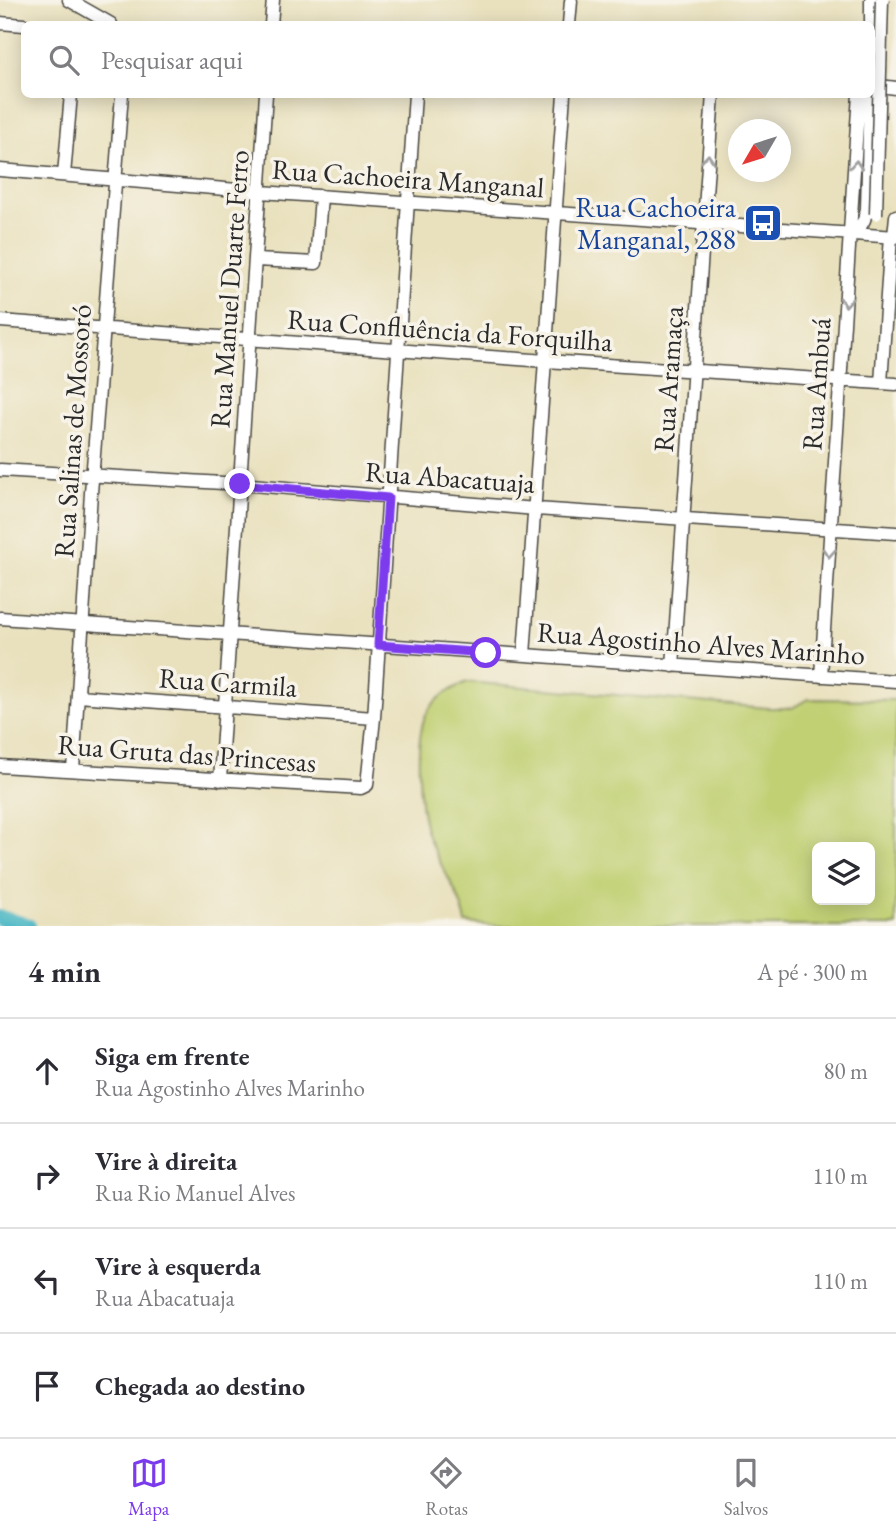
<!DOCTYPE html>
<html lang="pt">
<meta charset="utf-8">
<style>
body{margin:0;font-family:"EB Garamond",serif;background:#f2f2f3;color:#2b2b33}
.controls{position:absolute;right:21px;bottom:21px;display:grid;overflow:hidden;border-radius:10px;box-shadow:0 4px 18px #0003}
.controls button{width:63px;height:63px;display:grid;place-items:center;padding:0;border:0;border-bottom:2px solid #e1e1e2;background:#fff;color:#2b2b33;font:35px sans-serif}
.compass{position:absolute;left:728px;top:119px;width:63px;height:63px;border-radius:50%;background:#fff;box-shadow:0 4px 18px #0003;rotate:231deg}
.stop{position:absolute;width:21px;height:21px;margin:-16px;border:5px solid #7c3aed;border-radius:50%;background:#fff}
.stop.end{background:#7c3aed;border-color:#fff;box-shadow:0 2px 7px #0008}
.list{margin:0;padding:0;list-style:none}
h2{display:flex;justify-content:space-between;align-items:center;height:91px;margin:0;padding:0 28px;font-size:30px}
h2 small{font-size:23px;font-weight:400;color:#7c7c81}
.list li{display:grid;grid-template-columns:46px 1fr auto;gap:21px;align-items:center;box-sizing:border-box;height:105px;padding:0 28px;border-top:2px solid #e1e1e2}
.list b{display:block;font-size:26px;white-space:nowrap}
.list p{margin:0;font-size:23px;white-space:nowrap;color:#7c7c81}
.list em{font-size:23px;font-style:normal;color:#7c7c81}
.icon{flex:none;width:38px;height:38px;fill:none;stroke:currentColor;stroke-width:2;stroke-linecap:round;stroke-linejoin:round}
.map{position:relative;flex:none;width:896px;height:926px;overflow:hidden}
.search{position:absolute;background:#fff;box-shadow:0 4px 18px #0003;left:21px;right:21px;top:21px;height:77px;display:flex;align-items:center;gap:18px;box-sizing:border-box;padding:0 24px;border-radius:10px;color:#7c7c81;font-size:26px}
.sheet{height:511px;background:#fff}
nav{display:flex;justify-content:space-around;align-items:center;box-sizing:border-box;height:98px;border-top:2px solid #e1e1e2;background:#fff;font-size:19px;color:#7c7c81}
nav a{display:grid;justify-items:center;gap:4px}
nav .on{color:#7c3aed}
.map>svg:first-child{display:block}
</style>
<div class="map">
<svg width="896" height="926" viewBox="0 0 896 926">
<rect width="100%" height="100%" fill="#f7f3e8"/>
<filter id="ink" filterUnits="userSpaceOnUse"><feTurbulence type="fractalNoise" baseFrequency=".0143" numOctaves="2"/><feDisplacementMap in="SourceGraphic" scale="14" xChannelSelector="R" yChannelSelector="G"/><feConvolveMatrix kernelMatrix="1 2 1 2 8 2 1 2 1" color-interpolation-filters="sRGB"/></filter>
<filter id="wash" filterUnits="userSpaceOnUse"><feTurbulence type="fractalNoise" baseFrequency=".00686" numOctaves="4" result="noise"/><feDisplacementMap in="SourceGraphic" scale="28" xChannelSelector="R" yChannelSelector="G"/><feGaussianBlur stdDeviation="1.57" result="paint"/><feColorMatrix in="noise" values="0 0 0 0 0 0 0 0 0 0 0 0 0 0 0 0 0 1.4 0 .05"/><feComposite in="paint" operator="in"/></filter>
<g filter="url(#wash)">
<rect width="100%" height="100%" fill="#e9e1be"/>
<path fill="#c1d073" stroke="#767e4f" stroke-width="2" fill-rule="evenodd" d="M 467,682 L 768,708 L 792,708 L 808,699 L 896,700 L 896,926 L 499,926 L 466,923 C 460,889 437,865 427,833 C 419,807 413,734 428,711 C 437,696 452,689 467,682 ZM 817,847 L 870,847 L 870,900 L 817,900 Z"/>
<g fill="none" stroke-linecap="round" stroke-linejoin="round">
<path stroke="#4ab7c5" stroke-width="16" d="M 0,918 L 28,926"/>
</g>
</g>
<g filter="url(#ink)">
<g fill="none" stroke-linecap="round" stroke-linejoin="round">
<defs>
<path id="minor" d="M 69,0 L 111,24
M 0,23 L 24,25
M 271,24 L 273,0
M 569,24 L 571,1
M 871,24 L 871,0
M 872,85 L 896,88
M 0,170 L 261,192 L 896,237
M 64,175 L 71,94
M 856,234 L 864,220 L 867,209 L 870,94
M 894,236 L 896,216
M 256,260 L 316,263 L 321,196
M 0,321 L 546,361 L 896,384
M 881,383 L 891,236
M 0,470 L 240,484 L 536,509 L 896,533
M 0,618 L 896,681
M 524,655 L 564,94
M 673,666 L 713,94
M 821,676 L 859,94
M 78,696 L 374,718
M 0,766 L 361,788 L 367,785 L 374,718 L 415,94
M 73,770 L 91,493 L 122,94
M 220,780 L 266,94"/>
</defs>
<use href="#minor" stroke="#484641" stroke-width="15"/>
<use href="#minor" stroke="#fff" stroke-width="12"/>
<defs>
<path id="minor-bridge" d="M 876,214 L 882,0"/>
</defs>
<use href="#minor-bridge" stroke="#484641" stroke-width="15" stroke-linecap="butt"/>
<use href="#minor-bridge" stroke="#fff" stroke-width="12"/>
</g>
<defs><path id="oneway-chevron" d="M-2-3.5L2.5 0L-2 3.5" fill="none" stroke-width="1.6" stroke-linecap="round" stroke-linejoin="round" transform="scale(1.75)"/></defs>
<g stroke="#a0a0a0">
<use href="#oneway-chevron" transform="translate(708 159) rotate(-85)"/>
<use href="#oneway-chevron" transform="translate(856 165) rotate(-86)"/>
<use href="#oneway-chevron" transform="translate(846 302) rotate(94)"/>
<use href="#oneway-chevron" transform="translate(829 553) rotate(94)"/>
</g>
</g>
<g fill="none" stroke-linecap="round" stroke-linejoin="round" filter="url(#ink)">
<path stroke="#7c3aed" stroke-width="9" d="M 240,484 L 388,498 L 378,645 L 486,653"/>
</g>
<defs>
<symbol id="bus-square" viewBox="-11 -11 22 22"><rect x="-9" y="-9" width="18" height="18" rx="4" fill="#1a4fb4" stroke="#f7f3e8"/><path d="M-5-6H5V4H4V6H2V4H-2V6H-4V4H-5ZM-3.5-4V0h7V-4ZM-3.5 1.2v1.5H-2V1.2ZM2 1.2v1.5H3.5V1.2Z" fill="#fff"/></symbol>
</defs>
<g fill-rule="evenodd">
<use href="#bus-square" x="741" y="201" width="44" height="44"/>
</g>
<g text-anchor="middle" stroke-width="7" stroke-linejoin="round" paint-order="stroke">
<g font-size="28" fill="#2b2b2b" stroke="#f7f3e8">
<text transform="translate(408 178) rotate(4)" y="10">Rua Cachoeira Manganal</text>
<text transform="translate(229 289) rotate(-86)" y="10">Rua Manuel Duarte Ferro</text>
<text transform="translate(450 330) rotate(4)" y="10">Rua Confluência da Forquilha</text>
<text transform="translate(668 379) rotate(-86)" y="10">Rua Aramaça</text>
<text transform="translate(816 384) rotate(-86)" y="10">Rua Ambuá</text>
<text transform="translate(72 431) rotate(-86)" y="10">Rua Salinas de Mossoró</text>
<text transform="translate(450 477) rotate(4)" y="10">Rua Abacatuaja</text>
<text transform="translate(701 643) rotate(4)" y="10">Rua Agostinho Alves Marinho</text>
<text transform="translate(228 682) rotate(4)" y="10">Rua Carmila</text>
<text transform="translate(187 753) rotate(4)" y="10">Rua Gruta das Princesas</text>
</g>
<g font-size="28" fill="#164399" stroke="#f7f3e8" text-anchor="end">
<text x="736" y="217">Rua Cachoeira<tspan x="736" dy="32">Manganal, 288</tspan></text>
</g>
</g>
</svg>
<div class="controls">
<button><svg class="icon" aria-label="layers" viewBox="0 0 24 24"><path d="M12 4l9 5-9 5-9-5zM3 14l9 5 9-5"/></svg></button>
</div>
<svg class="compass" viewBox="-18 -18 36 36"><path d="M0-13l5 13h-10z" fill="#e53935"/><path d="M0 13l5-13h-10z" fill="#7c7c81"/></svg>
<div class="stop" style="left:486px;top:653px"></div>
<div class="stop end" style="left:240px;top:484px"></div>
<div class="search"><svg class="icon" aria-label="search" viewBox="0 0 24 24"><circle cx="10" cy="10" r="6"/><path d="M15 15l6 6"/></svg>Pesquisar aqui</div>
</div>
<section class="sheet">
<h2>4 min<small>A pé · 300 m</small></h2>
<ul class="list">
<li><svg class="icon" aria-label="ahead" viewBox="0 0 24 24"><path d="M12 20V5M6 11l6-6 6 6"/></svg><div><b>Siga em frente</b><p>Rua Agostinho Alves Marinho</p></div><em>80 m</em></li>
<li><svg class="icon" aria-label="right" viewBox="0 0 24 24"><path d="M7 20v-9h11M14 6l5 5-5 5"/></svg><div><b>Vire à direita</b><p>Rua Rio Manuel Alves</p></div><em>110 m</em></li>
<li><svg class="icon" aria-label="left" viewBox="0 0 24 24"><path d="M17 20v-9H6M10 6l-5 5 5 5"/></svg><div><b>Vire à esquerda</b><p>Rua Abacatuaja</p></div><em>110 m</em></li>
<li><svg class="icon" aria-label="arrive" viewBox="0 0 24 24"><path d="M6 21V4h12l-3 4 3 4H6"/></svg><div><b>Chegada ao destino</b></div></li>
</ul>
</section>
<nav>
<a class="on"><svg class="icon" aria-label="map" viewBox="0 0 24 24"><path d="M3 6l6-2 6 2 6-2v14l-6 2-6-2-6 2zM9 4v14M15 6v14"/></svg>Mapa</a>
<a><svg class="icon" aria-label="directions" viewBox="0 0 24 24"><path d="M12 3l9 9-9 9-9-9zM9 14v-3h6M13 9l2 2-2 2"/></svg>Rotas</a>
<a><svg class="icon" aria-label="saved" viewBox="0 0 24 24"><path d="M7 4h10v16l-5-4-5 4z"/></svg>Salvos</a>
</nav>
